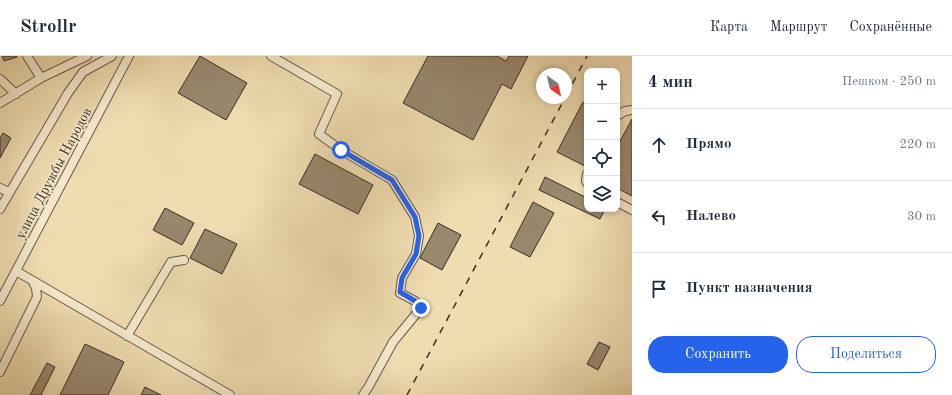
<!DOCTYPE html>
<html lang="ru">
<meta charset="utf-8">
<style>
body{margin:0;font-family:"Old Standard TT",serif;background:#f2f2f3;color:#1f2937}
.controls{position:absolute;right:12px;top:12px;display:grid;overflow:hidden;border-radius:8px;box-shadow:0 2px 6px #0003}
.controls button{width:36px;height:36px;display:grid;place-items:center;padding:0;border:0;border-bottom:1px solid #e0e1e3;background:#fff;color:#1f2937;font:20px sans-serif}
.compass{position:absolute;left:536px;top:12px;width:36px;height:36px;border-radius:50%;background:#fff;box-shadow:0 2px 6px #0003;rotate:146deg}
.stop{position:absolute;width:12px;height:12px;margin:-9px;border:3px solid #2563eb;border-radius:50%;background:#fff}
.stop.end{background:#2563eb;border-color:#fff;box-shadow:0 1px 4px #0008}
.list{margin:0;padding:0;list-style:none}
h2{display:flex;justify-content:space-between;align-items:center;height:52px;margin:0;padding:0 16px;font-size:17px}
h2 small{font-size:13px;font-weight:400;color:#747a83}
.list li{display:grid;grid-template-columns:26px 1fr auto;gap:12px;align-items:center;box-sizing:border-box;height:72px;padding:0 16px;border-top:1px solid #e0e1e3}
.list b{display:block;font-size:15px;white-space:nowrap}
.list em{font-size:13px;font-style:normal;color:#747a83}
.actions{display:flex;gap:8px;padding:12px 16px}
.actions a{flex:1;padding:9px 0;border:1px solid #2563eb;border-radius:16px;text-align:center;font-size:14px;color:#2563eb}
.actions .main{background:#2563eb;color:#fff}
.icon{flex:none;width:22px;height:22px;fill:none;stroke:currentColor;stroke-width:2;stroke-linecap:round;stroke-linejoin:round}
.map{position:relative;flex:none;width:632px;height:339px;overflow:hidden}
header{display:flex;align-items:center;gap:24px;box-sizing:border-box;height:56px;padding:0 20px;background:#fff;border-bottom:1px solid #e0e1e3}
header strong{font-size:19px}
nav{display:flex;gap:22px;margin-inline-start:auto;font-size:14px}
main{display:flex}
aside{flex:1;background:#fff}
.map>svg:first-child{display:block}
</style>
<header>
<strong>Strollr</strong>
<nav><a>Карта</a><a>Маршрут</a><a>Сохранённые</a></nav>
</header>
<main>
<div class="map">
<svg width="632" height="339" viewBox="0 0 632 339">
<rect width="100%" height="100%" fill="#efdcb0"/>
<filter id="stains"><feTurbulence type="fractalNoise" baseFrequency=".005" numOctaves="4"/><feColorMatrix values="0 0 0 0 .2 0 0 0 0 .09 0 0 0 0 .02 0 0 0 .5 -.17"/></filter>
<radialGradient id="worn" r=".72"><stop offset=".6" stop-color="#630" stop-opacity="0"/><stop offset="1" stop-color="#630" stop-opacity=".3"/></radialGradient>
<path fill="#98886e" stroke="#3a2d27" d="M 2,0 L 17,0 L 17,1 L 4,5 Z
M 200,0 L 247,27 L 226,64 L 178,37 Z
M 428,0 L 497,0 L 506,5 L 509,0 L 528,0 L 511,33 L 502,28 L 473,84 L 403,47 Z
M 583,46 L 587,48 L 587,106 L 585,110 L 557,96 Z
M 632,63 L 632,140 L 617,132 L 617,91 Z
M 3,77 L 11,82 L 0,102 L 0,82 Z
M 315,98 L 373,129 L 358,158 L 299,128 Z
M 545,121 L 587,142 L 587,153 L 605,153 L 600,163 L 539,134 Z
M 533,146 L 554,157 L 530,201 L 510,191 Z
M 165,152 L 194,167 L 182,189 L 153,174 Z
M 438,167 L 461,179 L 442,214 L 420,202 Z
M 205,173 L 237,188 L 222,218 L 190,202 Z
M 599,286 L 610,291 L 598,314 L 587,308 Z
M 85,288 L 124,306 L 108,339 L 60,339 Z
M 47,307 L 55,311 L 41,339 L 30,339 Z
M 145,331 L 161,339 L 141,339 Z"/>
<g fill="none" stroke-linecap="round" stroke-linejoin="round">
<defs>
<path id="minor" d="M 27,0 L 41,22
M 271,0 L 337,38 L 319,78 L 341,94 L 392,124 L 415,161 L 419,180 L 416,198 L 402,222 L 400,237 L 415,245 L 421,252 L 393,286 L 369,330 L 363,339
M 0,23 L 16,38
M 0,47 L 41,22 L 87,0
M 617,60 L 625,55 L 632,54
M 587,118 L 586,125 L 587,127
M 0,132 L 9,136
M 617,146 L 632,154
M 0,153 L 68,37 L 83,16 L 112,0
M 16,215 L 230,339
M 0,245 L 129,0
M 127,280 L 171,206 L 184,204
M 0,316 L 37,241 L 36,232 L 33,226"/>
</defs>
<use href="#minor" stroke="#675949" stroke-width="10"/>
<use href="#minor" stroke="#f5e8cc" stroke-width="8"/>
<path stroke="#3a2d27" stroke-width="1.5" stroke-dasharray="7 7" stroke-linecap="butt" d="M 566,40 L 587,0
M 407,339 L 565,42"/>
</g>
<g fill="none" stroke-linecap="round" stroke-linejoin="round">
<path stroke="#2563eb" stroke-width="5" d="M 341,94 L 392,124 L 415,161 L 419,180 L 416,198 L 402,222 L 400,236 L 415,245 L 421,252"/>
</g>
<g text-anchor="middle" stroke-width="3" stroke-linejoin="round" paint-order="stroke">
<g font-size="14" fill="#3a2d27" stroke="#f5e8cc">
<text transform="translate(53 117) rotate(-62)" y="5">улица Дружбы Народов</text>
</g>
</g>
<rect width="100%" height="100%" filter="url(#stains)"/>
<rect width="100%" height="100%" fill="url(#worn)"/>
</svg>
<div class="controls">
<button>+</button>
<button>−</button>
<button><svg class="icon" aria-label="locate" viewBox="0 0 24 24"><circle cx="12" cy="12" r="6"/><path d="M12 2v4M12 18v4M2 12h4M18 12h4"/></svg></button>
<button><svg class="icon" aria-label="layers" viewBox="0 0 24 24"><path d="M12 4l9 5-9 5-9-5zM3 14l9 5 9-5"/></svg></button>
</div>
<svg class="compass" viewBox="-18 -18 36 36"><path d="M0-13l5 13h-10z" fill="#e53935"/><path d="M0 13l5-13h-10z" fill="#747a83"/></svg>
<div class="stop" style="left:341px;top:94px"></div>
<div class="stop end" style="left:421px;top:252px"></div>
</div>
<aside>
<h2>4 мин<small>Пешком · 250 m</small></h2>
<ul class="list">
<li><svg class="icon" aria-label="ahead" viewBox="0 0 24 24"><path d="M12 20V5M6 11l6-6 6 6"/></svg><div><b>Прямо</b></div><em>220 m</em></li>
<li><svg class="icon" aria-label="left" viewBox="0 0 24 24"><path d="M17 20v-9H6M10 6l-5 5 5 5"/></svg><div><b>Налево</b></div><em>30 m</em></li>
<li><svg class="icon" aria-label="arrive" viewBox="0 0 24 24"><path d="M6 21V4h12l-3 4 3 4H6"/></svg><div><b>Пункт назначения</b></div></li>
</ul>
<div class="actions"><a class="main">Сохранить</a><a>Поделиться</a></div>
</aside>
</main>
